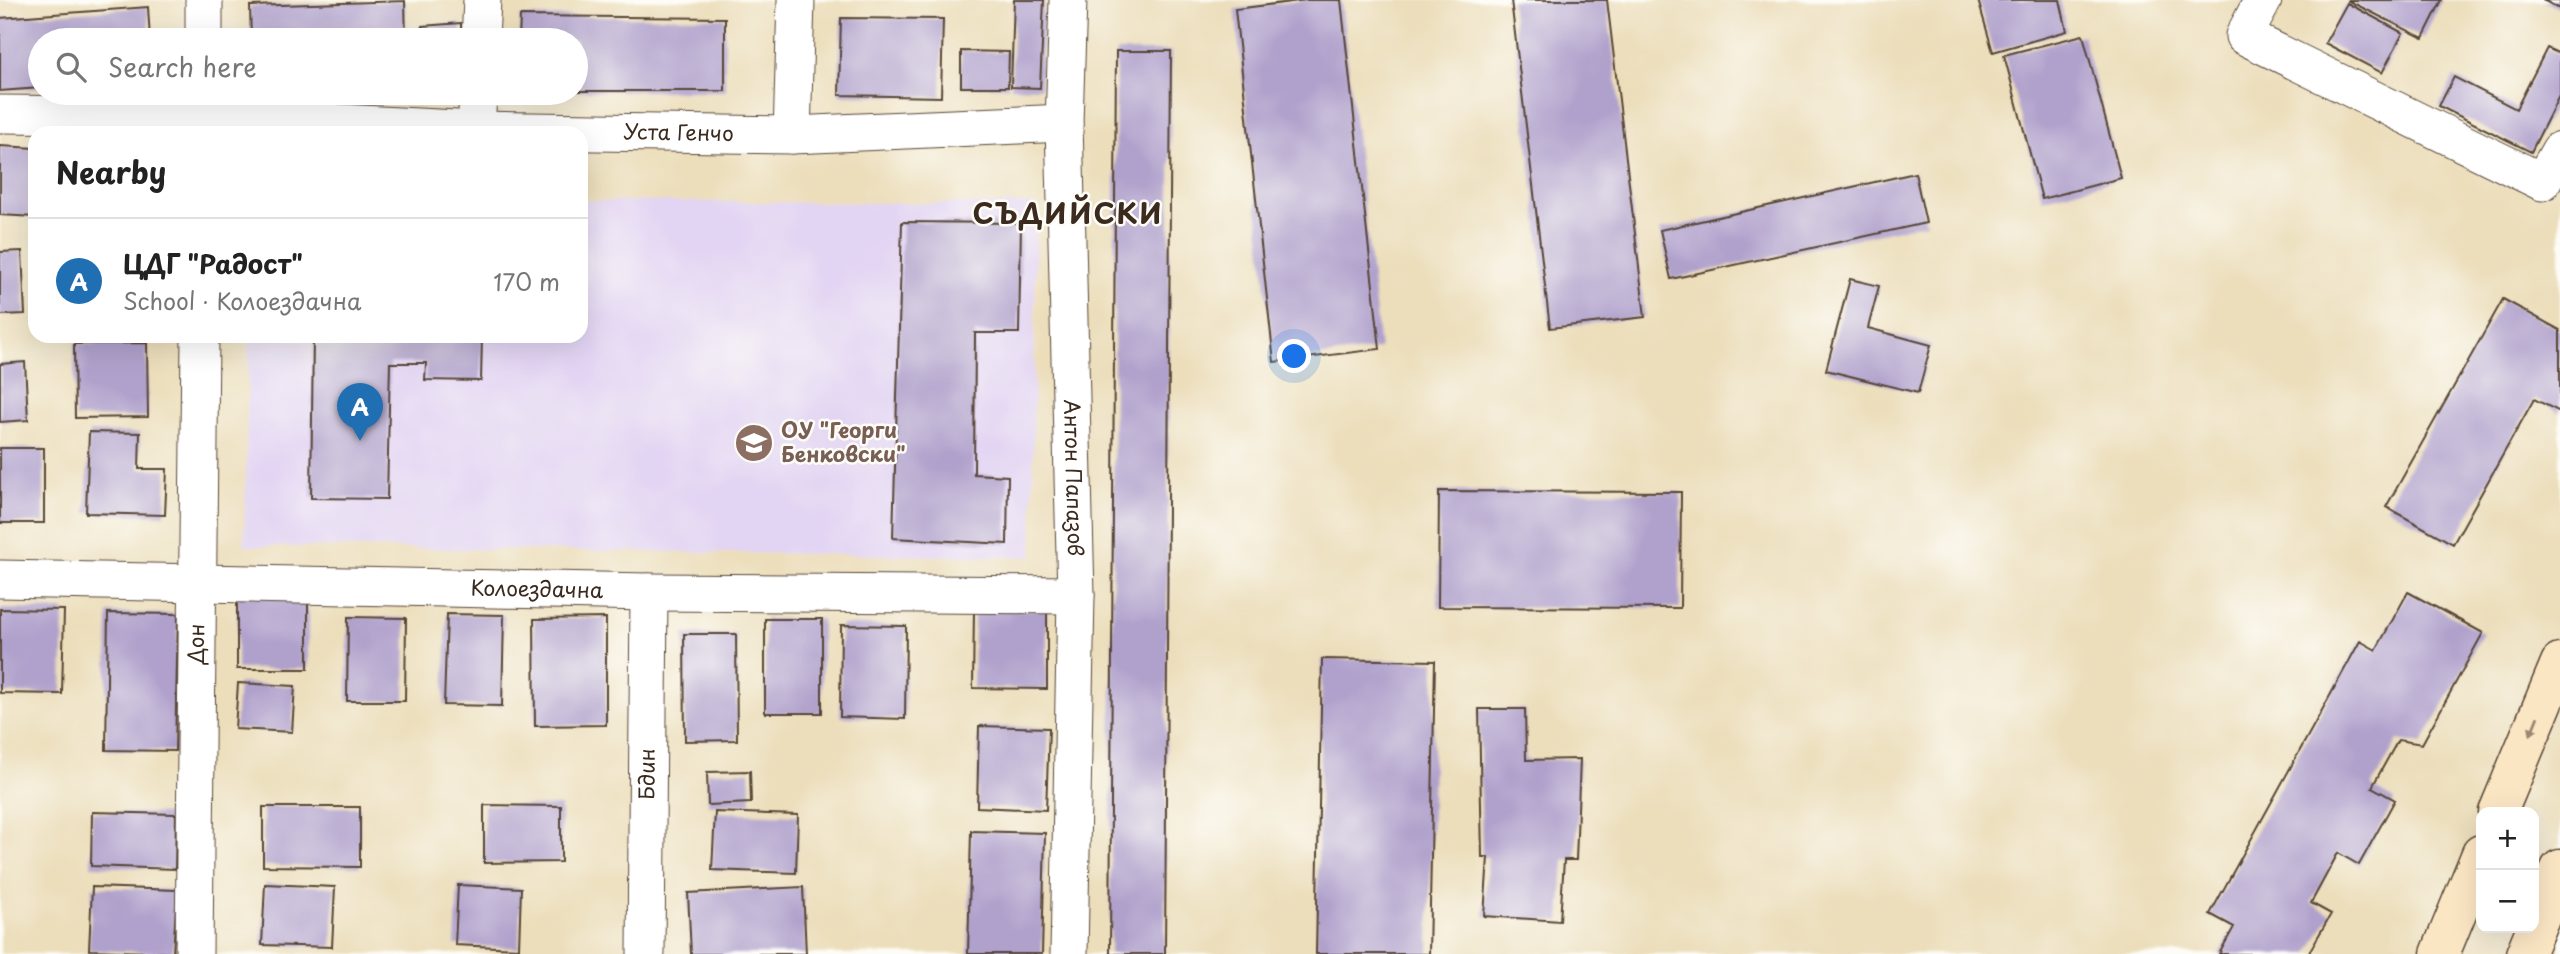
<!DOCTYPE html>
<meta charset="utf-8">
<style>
body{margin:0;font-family:"Playpen Sans",sans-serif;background:#f2f2f2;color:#222}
.controls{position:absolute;right:21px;bottom:21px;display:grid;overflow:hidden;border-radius:14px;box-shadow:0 7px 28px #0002}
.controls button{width:63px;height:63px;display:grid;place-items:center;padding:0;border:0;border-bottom:2px solid #e0e0e0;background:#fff;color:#222;font:35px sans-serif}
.you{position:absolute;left:1295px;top:357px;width:24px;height:24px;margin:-18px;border:5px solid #fff;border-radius:50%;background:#1a73e8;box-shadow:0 0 0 10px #1a73e833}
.badge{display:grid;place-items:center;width:46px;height:46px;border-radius:50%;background:#1f6fb2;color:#fff;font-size:23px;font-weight:700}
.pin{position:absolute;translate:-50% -58px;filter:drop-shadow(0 2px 4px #0008)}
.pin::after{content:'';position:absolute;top:37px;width:24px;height:21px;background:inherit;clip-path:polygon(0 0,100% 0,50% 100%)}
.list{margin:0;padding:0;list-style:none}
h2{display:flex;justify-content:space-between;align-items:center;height:91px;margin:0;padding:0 28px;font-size:30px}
h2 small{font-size:23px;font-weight:400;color:#767676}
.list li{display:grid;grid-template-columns:46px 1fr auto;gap:21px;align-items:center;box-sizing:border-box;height:126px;padding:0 28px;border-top:2px solid #e0e0e0}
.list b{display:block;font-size:26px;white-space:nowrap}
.list p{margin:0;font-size:23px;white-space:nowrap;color:#767676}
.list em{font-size:23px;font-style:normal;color:#767676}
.icon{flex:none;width:38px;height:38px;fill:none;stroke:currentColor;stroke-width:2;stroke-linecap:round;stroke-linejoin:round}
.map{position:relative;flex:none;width:2560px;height:954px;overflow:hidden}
.search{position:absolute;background:#fff;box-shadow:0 7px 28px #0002;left:28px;top:28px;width:560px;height:77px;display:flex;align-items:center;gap:18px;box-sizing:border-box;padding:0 24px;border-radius:38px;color:#767676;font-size:26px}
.panel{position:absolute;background:#fff;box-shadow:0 7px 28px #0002;left:28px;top:126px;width:560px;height:217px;border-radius:21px}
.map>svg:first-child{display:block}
</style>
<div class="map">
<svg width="2560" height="954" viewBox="0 0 2560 954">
<rect width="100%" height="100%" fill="#fdfcf7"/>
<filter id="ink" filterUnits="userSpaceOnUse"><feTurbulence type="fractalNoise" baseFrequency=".0143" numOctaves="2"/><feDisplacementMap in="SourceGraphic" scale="14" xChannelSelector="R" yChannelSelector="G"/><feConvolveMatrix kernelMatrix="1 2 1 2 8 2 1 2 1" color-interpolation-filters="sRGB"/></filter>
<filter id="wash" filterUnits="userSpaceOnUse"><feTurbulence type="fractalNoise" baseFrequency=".00686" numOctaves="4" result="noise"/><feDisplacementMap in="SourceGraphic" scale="28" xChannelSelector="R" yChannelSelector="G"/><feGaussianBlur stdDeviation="1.57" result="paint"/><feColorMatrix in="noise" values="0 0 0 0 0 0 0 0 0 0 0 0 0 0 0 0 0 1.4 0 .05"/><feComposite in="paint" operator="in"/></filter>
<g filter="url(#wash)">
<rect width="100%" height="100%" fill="#ecdebb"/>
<path fill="#e2d4f3" d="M 581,201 L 1036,204 L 1032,557 L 244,546 L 249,336 L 581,336 Z"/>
<g id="blocks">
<path fill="#b0a1cc" d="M 1014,0 L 1044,0 L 1040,88 L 1011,87 Z
M 1307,0 L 1341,0 L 1380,349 L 1274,362 L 1235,9 Z
M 1511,0 L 1607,0 L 1645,317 L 1550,328 Z
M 1978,0 L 2060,0 L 2067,31 L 1993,52 Z
M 2347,0 L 2442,0 L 2423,38 Z
M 2543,0 L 2560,0 L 2560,9 Z
M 405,1 L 406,40 L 251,40 L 250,6 Z
M 2347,3 L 2403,33 L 2382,73 L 2325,43 Z
M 148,7 L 150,40 L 40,40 L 40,88 L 0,91 L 0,18 Z
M 520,16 L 725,18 L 725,91 L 576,91 L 576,40 L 519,40 Z
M 841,18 L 943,19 L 941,97 L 839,95 Z
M 461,23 L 461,40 L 422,40 L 422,26 Z
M 2083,35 L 2121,178 L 2042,199 L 2004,55 Z
M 2547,48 L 2560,54 L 2560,94 L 2531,152 L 2439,106 L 2454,77 L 2516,109 Z
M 961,51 L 1009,52 L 1008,87 L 961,87 Z
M 1116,51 L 1171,51 L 1165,954 L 1110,954 Z
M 0,146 L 35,148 L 35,217 L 0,215 Z
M 1915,173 L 1926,223 L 1671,279 L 1660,230 Z
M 902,222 L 1021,223 L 1019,333 L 975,333 L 974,474 L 1008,476 L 1007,544 L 893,538 Z
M 22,251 L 25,314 L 0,315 L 0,252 Z
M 1850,279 L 1879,286 L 1868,328 L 1931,345 L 1918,393 L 1826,370 Z
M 2503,299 L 2560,330 L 2560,412 L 2534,399 L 2453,544 L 2386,507 Z
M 313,336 L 482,336 L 481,381 L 425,380 L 426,363 L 390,363 L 387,499 L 311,498 Z
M 147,343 L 148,417 L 75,418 L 74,344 Z
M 25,362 L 28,420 L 0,422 L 0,364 Z
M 89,432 L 140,433 L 139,469 L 167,469 L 165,515 L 86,513 Z
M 0,448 L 44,448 L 44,523 L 0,523 Z
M 1439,491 L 1681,492 L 1680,608 L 1438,607 Z
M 2408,592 L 2483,633 L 2422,744 L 2398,740 L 2372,787 L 2395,800 L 2359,865 L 2338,853 L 2311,903 L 2331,914 L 2308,954 L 2219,954 L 2234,927 L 2210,914 L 2360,641 L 2376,650 Z
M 237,596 L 308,596 L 308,669 L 237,669 Z
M 0,609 L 64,610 L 62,694 L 0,693 Z
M 974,609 L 1047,610 L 1047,689 L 973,688 Z
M 108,613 L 178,614 L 175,751 L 106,750 Z
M 447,614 L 504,615 L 502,706 L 444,705 Z
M 348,617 L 406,618 L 405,701 L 347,701 Z
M 606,618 L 606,725 L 535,726 L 534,619 Z
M 765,619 L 822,619 L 822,713 L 765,713 Z
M 841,625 L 906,626 L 905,719 L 840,717 Z
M 684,634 L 736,634 L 737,740 L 685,741 Z
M 1322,659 L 1435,661 L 1429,954 L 1316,954 Z
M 238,683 L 295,686 L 292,732 L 235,729 Z
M 1479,709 L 1525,709 L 1526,760 L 1580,759 L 1576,860 L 1564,860 L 1560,921 L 1484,916 L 1488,857 L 1482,857 Z
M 979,726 L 1049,728 L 1046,810 L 977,807 Z
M 750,771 L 751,803 L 708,805 L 707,772 Z
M 484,805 L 561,806 L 561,862 L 484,863 Z
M 263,807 L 360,807 L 360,867 L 263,866 Z
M 92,812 L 176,814 L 175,869 L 91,866 Z
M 715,812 L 798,815 L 796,873 L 712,870 Z
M 971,831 L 1045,833 L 1042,954 L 968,954 Z
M 265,884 L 335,887 L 332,947 L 262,945 Z
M 458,885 L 521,888 L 519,948 L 455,945 Z
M 92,887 L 177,890 L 173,953 L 89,950 Z
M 803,887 L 806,954 L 691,954 L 688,893 Z"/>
</g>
</g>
<g filter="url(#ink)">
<use href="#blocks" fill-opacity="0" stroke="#564536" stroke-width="2"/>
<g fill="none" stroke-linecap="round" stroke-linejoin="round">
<defs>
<g id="street">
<path d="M 204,0 L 204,40"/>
<path id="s1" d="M 1068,0 L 1064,123 L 1076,595 L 1069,954"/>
<path d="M 2263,0 L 2244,36 L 2542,182 L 2560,150"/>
<path d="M 480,40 L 482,0"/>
<path id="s2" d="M 0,114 L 205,116 L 476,130 L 792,135 L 1064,123"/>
<path d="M 476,130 L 478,93"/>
<path d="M 792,135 L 796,0"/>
<path id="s3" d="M 0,579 L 649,592 L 1076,595"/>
<path id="s4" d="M 194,954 L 200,336"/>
<path id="s5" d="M 646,954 L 649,592"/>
</g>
<path id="secondary" d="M 2498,812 L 2560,663
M 2440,954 L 2481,854
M 2525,954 L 2560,869"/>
</defs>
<use href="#street" stroke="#564536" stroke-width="39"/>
<use href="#secondary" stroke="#564536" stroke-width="41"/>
<use href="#street" stroke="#fff" stroke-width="37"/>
<use href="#secondary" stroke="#fbe6c4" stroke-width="38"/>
</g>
<defs><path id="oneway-solid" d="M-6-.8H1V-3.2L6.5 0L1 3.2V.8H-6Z" transform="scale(1.75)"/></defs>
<use fill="#9b8871" href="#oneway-solid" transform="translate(2534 726) rotate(112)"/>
</g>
<defs>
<symbol id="school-disc" viewBox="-11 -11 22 22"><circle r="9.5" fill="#8d6e63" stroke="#fdfcf7"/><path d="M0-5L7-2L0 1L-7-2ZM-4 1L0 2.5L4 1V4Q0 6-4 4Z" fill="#fff"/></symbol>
</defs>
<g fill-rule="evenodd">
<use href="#school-disc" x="732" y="421" width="44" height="44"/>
</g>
<g text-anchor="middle" stroke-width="5" stroke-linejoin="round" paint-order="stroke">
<g font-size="21" fill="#3b2a1e" stroke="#fdfcf7">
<text dy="7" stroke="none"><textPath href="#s2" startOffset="679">Уста Генчо</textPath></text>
<text dy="7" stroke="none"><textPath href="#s1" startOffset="478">Антон Папазов</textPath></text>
<text dy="7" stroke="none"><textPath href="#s3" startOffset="537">Колоездачна</textPath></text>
<text dy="7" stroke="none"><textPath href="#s4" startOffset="310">Дон</textPath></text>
<text dy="7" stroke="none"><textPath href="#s5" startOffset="180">Бдин</textPath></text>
</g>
<g font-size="21" font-weight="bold" fill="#785e54" stroke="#fdfcf7" text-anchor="start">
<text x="781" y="438">ОУ "Георги<tspan x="781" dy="24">Бенковски"</tspan></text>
</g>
<g font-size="28" font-weight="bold" letter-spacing="2" fill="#3b2a1e" stroke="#fdfcf7">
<text x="1068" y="224">СЪДИЙСКИ</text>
</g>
</g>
</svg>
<div class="controls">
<button>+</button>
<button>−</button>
</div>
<div class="you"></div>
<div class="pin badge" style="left:360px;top:441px">A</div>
<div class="search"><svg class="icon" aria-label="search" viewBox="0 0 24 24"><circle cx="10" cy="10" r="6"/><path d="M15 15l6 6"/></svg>Search here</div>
<section class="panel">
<h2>Nearby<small></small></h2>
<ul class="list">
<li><span class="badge">A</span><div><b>ЦДГ &quot;Радост&quot;</b><p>School · Колоездачна</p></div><em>170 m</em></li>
</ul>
</section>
</div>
